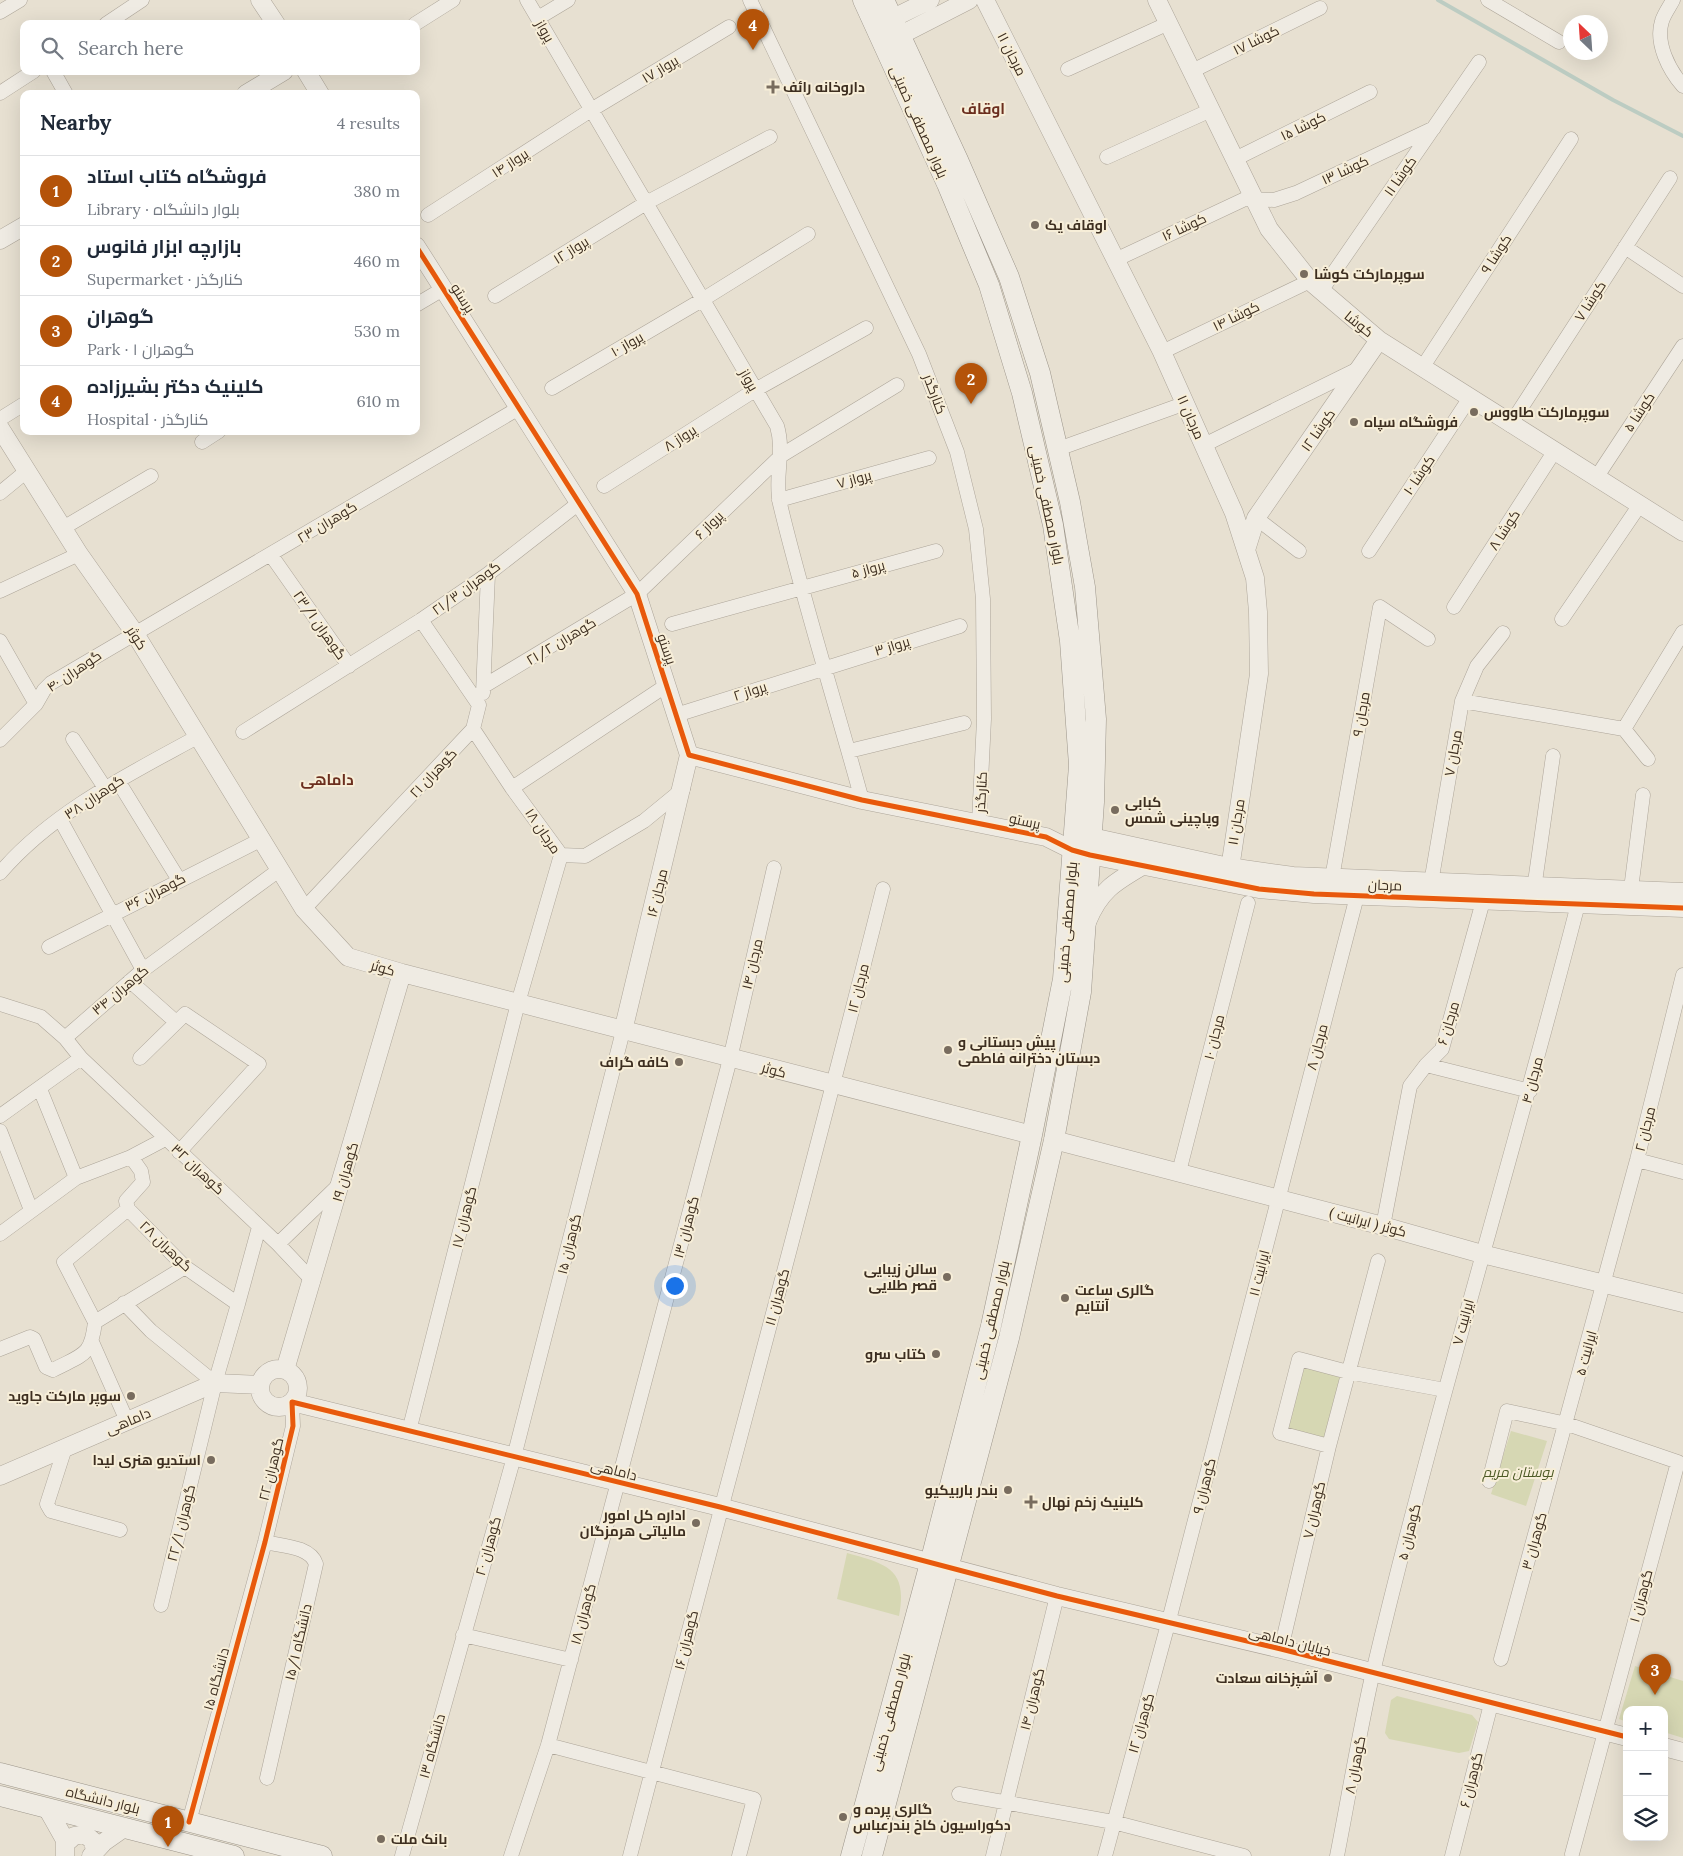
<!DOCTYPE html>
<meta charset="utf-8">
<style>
body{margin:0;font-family:Lora,Cairo,serif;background:#f2f2f3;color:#1f2937}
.controls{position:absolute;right:15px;bottom:15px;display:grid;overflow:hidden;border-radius:10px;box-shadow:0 5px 20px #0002}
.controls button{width:45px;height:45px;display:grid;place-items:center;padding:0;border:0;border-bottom:1px solid #e0e1e3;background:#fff;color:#1f2937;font:25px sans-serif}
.compass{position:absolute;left:1563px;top:15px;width:45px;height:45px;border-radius:50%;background:#fff;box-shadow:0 5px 20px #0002;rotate:335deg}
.you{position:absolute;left:674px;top:1285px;width:18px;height:18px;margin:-12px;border:4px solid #fff;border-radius:50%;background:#1a73e8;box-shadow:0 0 0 8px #1a73e833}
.badge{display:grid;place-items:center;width:32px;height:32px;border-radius:50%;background:#b45309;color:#fff;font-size:16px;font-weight:700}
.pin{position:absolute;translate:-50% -41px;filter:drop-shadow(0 1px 2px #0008)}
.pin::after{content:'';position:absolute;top:26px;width:18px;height:15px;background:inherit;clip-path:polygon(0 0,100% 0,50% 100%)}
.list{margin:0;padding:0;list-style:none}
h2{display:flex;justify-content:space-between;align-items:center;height:65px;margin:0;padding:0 20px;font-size:21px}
h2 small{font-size:16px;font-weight:400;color:#747a83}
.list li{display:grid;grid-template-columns:32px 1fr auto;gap:15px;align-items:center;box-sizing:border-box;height:70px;padding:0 20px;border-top:1px solid #e0e1e3}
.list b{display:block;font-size:19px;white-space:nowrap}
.list p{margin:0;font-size:16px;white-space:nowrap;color:#747a83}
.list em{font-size:16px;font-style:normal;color:#747a83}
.icon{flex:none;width:28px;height:28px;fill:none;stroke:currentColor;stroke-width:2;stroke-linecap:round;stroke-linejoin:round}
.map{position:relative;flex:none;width:1683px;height:1856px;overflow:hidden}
.search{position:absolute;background:#fff;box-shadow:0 5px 20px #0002;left:20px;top:20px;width:400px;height:55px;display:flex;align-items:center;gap:12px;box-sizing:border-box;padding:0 18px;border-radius:10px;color:#747a83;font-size:19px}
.panel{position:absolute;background:#fff;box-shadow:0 5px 20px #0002;left:20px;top:90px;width:400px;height:345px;border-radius:10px}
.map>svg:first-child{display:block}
</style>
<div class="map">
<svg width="1683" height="1856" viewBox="0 0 1683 1856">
<rect width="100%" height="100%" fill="#e7e0d1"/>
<path fill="#d6d7b3" d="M 1303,1366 L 1342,1375 L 1325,1440 L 1286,1430 Z
M 1511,1431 L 1547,1441 L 1526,1506 L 1491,1494 Z
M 847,1553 C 887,1564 908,1569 899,1616 L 837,1599 Z
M 1635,1666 L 1683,1681 L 1683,1738 L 1664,1732 L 1664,1710 L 1627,1710 L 1627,1722 L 1619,1719 Z
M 1397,1696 L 1472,1715 L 1478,1722 L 1469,1751 L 1459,1753 L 1389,1739 L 1385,1733 L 1391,1700 Z"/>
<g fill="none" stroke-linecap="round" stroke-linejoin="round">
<path stroke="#bcccc2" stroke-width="4" d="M 1438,0 L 1613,100 L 1683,136"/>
<defs>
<path id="minor" d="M 527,0 L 777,426 C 785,453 774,477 780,504 C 804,604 835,701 862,800
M 750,0 L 919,354 L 957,452 L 976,529 L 983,599 L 984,719 L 979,823
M 1488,0 L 1559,42
M 1673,0 C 1670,6 1664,14 1662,21 C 1655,43 1669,70 1683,86
M 0,12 L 20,0
M 538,18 L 568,0
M 106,24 L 142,0
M 415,24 L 453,0
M 1068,69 L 1169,23
M 53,71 L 66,94
M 1192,71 L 1320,8
M 0,93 L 34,71
M 1107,157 L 1211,110
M 1235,159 L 1370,92
M 428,215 L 591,110 L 729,27
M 1625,247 L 1683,286
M 1115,260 L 1245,199 L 1274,200 L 1296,193 L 1434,128
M 1321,291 L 1479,62
M 495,296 L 646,203 L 770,137
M 416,305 L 443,289
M 1162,352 L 1310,281
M 1422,368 L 1571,139
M 552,388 L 702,300 L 808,234
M 0,419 L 24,404
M 1510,425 L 1670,178
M 202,442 L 219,431
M 1204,445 L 1360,368
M 1058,449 L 1186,403
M 1596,478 L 1683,346
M 604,486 L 755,390 L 866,328
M 0,493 L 28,470
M 779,500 L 929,458
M 1256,518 L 1299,551
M 63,528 L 151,476
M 1369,551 L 1469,399
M 271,555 L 349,666
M 0,591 L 79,554
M 1454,607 L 1554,452
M 1562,619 L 1639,506
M 672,624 L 936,551
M 0,641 L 36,704
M 484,686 L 637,594 L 782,455 L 897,385
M 483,693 L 488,574
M 1462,701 L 1624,729 L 1648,759
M 676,715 L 960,626
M 1624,729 L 1683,632
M 243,732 L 421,620 L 488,574 L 579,503
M 73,739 L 105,788
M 0,740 L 36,704 L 44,690 L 51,683 L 519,408
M 849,751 L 964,723
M 118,781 L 179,880
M 512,788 L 667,685
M 60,819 L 143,970
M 561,855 L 585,856 L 644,821 L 683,789
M 0,873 C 53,811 130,774 199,736
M 1332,878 L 1380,607 L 1428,639
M 1431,883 L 1462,701 L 1477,666 L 1503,633
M 1631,889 L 1643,795
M 1533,896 L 1553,756
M 304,909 L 473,729 L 479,705 L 421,620
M 49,947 L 262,839
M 130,981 L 176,1022
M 0,1004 L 41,1017 L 65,1038 L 81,1058 L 0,1116
M 65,1038 L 143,970 L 279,870
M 81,1058 L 278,1244 L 313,1281
M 140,1058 L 185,1014 L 259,1064 L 179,1152
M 1426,1065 L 1530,1091
M 40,1089 L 76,1178
M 0,1131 L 31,1210
M 131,1157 L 141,1171 L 143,1182 L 126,1201 L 128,1209 L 185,1267 L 238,1304 L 215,1383 L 161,1605
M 1637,1160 L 1683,1172
M 1179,1172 L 1248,903
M 1383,1226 L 1410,1086 L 1426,1065 L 1442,1049 L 1483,901
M 0,1234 L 76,1178 L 131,1157 L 165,1139
M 278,1244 L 340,1184
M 124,1303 L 151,1331 L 215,1383
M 238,1304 L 259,1227
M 95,1322 L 64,1262 L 128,1209
M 92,1342 L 127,1421
M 0,1349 L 30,1337 L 34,1339 L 46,1367 L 53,1370 C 83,1354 91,1357 95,1322 L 185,1267
M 409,1431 L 518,1003 L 561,855 L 512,788 L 473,729
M 1329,1446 L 1280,1433 L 1299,1359 L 1348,1372 L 1445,1390
M 65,1448 L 47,1504 L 51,1511 L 120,1530
M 1489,1481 L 1507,1411 L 1567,1424 L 1678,1462 L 1572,1854
M 265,1542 C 281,1546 310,1546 316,1564 L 267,1778
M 463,1635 L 571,1660
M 1281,1649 L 1329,1446 L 1378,1261
M 1501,1659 L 1637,1160 L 1683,975
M 548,1745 L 754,1799 L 739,1856
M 959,1794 L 1113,1822 L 1244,1856
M 189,1822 L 265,1542 L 293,1426 L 292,1402
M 402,1856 L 514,1457 L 623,1031
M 511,1856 L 548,1745 L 618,1482 L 730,1059 L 774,868
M 630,1856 C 713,1534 802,1212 883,889
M 993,1856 L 1057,1596
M 1105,1856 L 1168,1624 L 1357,896
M 1337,1856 C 1349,1795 1359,1733 1373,1672 C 1434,1414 1512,1161 1578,904
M 1452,1856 L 1491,1704"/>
<path id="tertiary" d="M 260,0 L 276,24
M 985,0 L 1162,352 L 1234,513 L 1255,578 L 1258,612 L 1259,674 L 1228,882
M 1157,0 L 1269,229 L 1311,282 L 1379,340 L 1683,532
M 881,24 L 930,0
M 889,41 L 969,0
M 306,71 L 320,94
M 246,94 L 284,71
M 0,240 L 24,226
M 416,246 L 637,594 L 689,755 L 862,800 L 1046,837 L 1072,850 L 1090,855 L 1259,889 L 1314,894 L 1683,908
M 0,428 L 79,554 L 134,632 L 304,909 L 348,957 L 402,973 L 1032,1135
M 1246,550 L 1256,518 L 1379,340
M 1078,834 L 1229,867 L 1293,876 L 1683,892
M 1087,922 C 1100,890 1115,882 1144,865
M 623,1031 L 689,755
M 1054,1140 L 1383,1226 L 1482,1254 L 1683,1303
M260 1388a19 19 0 1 1 38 0a19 19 0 1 1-38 0Z
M 285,1370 L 402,973
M 292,1402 L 720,1507 L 1057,1596 L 1281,1649 L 1627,1737
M 0,1476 L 215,1383 L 259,1385
M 1664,1747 L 1683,1752
M 47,1808 L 65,1840 L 65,1856
M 66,1843 L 74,1836 L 85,1834 L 93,1841 L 95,1851
M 91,1856 L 104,1842 L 124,1828"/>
<path id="secondary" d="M 0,1773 L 322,1856
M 0,1796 L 234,1856
M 851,1856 L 930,1563 L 991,1326 L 1032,1135 L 1063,979 L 1079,765 L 1070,641 L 1053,525 L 1022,393 L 989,285 L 947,184 L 863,0
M 872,1856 L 1009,1338 L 1054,1140 L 1081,992 L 1094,802 L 1096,719 L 1085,587 L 1070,502 L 1040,373 L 1009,277 L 958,160 L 884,0"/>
</defs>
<use href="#minor" stroke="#ada599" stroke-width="15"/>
<use href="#tertiary" stroke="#ada599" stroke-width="19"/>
<use href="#secondary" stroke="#9c958a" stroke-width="21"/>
<use href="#minor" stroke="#efebe3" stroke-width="14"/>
<use href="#tertiary" stroke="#efebe3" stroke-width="18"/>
<use href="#secondary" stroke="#efebe3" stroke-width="20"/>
<defs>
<path id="cycleway" d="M 416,246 L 637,594 L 689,755 L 862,800 L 1046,837 L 1072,850 L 1090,855 L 1259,889 L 1314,894 L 1683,908
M 189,1822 L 265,1542 L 293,1426 L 292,1402 L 720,1507 L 1057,1596 L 1281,1649 L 1627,1737"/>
</defs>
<use href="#cycleway" stroke="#f7eed8" stroke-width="8"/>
<use href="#cycleway" stroke="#e8590c" stroke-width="5"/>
</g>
<g fill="#786c5e" stroke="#f7eed8" stroke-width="2">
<path d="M770.5 79.5h5v5h5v5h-5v5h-5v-5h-5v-5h5z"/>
<circle cx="1035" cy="225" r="5"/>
<circle cx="1304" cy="274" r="5"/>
<circle cx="1474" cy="412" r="5"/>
<circle cx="1354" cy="422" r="5"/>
<circle cx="1115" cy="810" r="5"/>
<circle cx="948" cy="1050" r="5"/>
<circle cx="679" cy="1062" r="5"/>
<circle cx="947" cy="1277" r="5"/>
<circle cx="1065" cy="1298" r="5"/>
<circle cx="936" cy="1354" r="5"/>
<circle cx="131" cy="1396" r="5"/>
<circle cx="211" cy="1460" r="5"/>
<circle cx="1008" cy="1490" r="5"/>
<path d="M1028.5 1494.5h5v5h5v5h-5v5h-5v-5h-5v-5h5z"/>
<circle cx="696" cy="1523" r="5"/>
<circle cx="1328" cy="1678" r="5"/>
<circle cx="843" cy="1817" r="5"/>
<circle cx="381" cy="1839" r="5"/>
</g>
<g text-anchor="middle" stroke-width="4" stroke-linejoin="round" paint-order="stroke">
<g font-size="14" fill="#3d2e20" stroke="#f7eed8">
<text transform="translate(545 31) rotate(60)" y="5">پرواز</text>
<text transform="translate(1256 40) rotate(-26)" y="5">کوشا ۱۷</text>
<text transform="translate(1012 54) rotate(63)" y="5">مرجان ۱۱</text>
<text transform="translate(660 69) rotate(-31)" y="5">پرواز ۱۷</text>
<text transform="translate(919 122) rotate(66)" y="5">بلوار مصطفی خمینی</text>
<text transform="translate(1303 126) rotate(-26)" y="5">کوشا ۱۵</text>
<text transform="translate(510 163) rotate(-33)" y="5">پرواز ۱۴</text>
<text transform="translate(1345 170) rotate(-25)" y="5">کوشا ۱۳</text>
<text transform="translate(1400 176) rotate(-55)" y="5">کوشا ۱۱</text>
<text transform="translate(1184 227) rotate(-25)" y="5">کوشا ۱۶</text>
<text transform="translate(571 250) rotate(-32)" y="5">پرواز ۱۲</text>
<text transform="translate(1496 254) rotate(-57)" y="5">کوشا ۹</text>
<text transform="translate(463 298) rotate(58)" y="5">پرستو</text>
<text transform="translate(1590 301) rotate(-57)" y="5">کوشا ۷</text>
<text transform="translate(1236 316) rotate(-26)" y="5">کوشا ۱۴</text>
<text transform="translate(1359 324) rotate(39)" y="5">کوشا</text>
<text transform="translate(627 344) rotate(-30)" y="5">پرواز ۱۰</text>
<text transform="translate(749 380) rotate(60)" y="5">پرواز</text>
<text transform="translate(935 394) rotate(69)" y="5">کنارگذر</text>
<text transform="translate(1639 412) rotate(-57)" y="5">کوشا ۵</text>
<text transform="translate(1191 417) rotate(66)" y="5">مرجان ۱۱</text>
<text transform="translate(1318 430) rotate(-55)" y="5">کوشا ۱۲</text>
<text transform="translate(680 438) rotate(-33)" y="5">پرواز ۸</text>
<text transform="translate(1419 475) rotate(-56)" y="5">کوشا ۱۰</text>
<text transform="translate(854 479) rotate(-15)" y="5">پرواز ۷</text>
<text transform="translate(1047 505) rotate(78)" y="5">بلوار مصطفی خمینی</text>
<text transform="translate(327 522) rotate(-31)" y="5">گوهران ۲۳</text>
<text transform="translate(709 525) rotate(-44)" y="5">پرواز ۶</text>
<text transform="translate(1504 530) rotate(-57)" y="5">کوشا ۸</text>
<text transform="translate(868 569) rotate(-15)" y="5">پرواز ۵</text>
<text transform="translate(466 588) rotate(-36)" y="5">گوهران ۲۱/۳</text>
<text transform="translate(320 625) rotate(55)" y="5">گوهران ۲۳/۱</text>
<text transform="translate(137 638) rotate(57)" y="5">کوثر</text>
<text transform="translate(561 641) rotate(-31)" y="5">گوهران ۲۱/۲</text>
<text transform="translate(892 646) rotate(-17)" y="5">پرواز ۳</text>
<text transform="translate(667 649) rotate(71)" y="5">پرستو</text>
<text transform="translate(74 671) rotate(-34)" y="5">گوهران ۴۰</text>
<text transform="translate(750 691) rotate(-18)" y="5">پرواز ۲</text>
<text transform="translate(1361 714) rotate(-80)" y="5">مرجان ۹</text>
<text transform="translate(1453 753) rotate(-80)" y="5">مرجان ۷</text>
<text transform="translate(433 773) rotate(-47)" y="5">گوهران ۲۱</text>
<text transform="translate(981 792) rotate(-87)" y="5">کنارگذر</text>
<text transform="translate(94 797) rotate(-33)" y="5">گوهران ۳۸</text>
<text transform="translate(1025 821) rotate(12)" y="5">پرستو</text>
<text transform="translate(1236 822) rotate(-81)" y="5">مرجان ۱۱</text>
<text transform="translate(543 831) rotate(56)" y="5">مرجان ۱۸</text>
<text transform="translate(1385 885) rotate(2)" y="5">مرجان</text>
<text transform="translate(155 892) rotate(-27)" y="5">گوهران ۳۶</text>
<text transform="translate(657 893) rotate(-76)" y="5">مرجان ۱۶</text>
<text transform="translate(1067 922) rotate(-85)" y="5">بلوار مصطفی خمینی</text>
<text transform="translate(752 964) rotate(-77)" y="5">مرجان ۱۴</text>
<text transform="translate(383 968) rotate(16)" y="5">کوثر</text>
<text transform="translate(858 988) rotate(-76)" y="5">مرجان ۱۲</text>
<text transform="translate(120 990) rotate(-40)" y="5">گوهران ۳۴</text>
<text transform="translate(1448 1023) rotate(-73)" y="5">مرجان ۶</text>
<text transform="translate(1214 1037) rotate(-76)" y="5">مرجان ۱۰</text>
<text transform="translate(1317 1047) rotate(-75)" y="5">مرجان ۸</text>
<text transform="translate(774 1070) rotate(15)" y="5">کوثر</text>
<text transform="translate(1532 1080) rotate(-75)" y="5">مرجان ۴</text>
<text transform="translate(1645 1129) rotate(-76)" y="5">مرجان ۲</text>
<text transform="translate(198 1169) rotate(43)" y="5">گوهران ۳۲</text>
<text transform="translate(345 1172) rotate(-74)" y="5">گوهران ۱۹</text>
<text transform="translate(464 1217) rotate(-76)" y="5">گوهران ۱۷</text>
<text transform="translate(1368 1222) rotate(15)" y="5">کوثر ( ایرانیت )</text>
<text transform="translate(686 1227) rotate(-75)" y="5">گوهران ۱۳</text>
<text transform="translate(569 1244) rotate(-76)" y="5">گوهران ۱۵</text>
<text transform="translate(166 1246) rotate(44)" y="5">گوهران ۲۸</text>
<text transform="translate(1259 1273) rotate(-76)" y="5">ایرانیت ۱۱</text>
<text transform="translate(777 1297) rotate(-75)" y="5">گوهران ۱۱</text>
<text transform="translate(991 1320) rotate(-77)" y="5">بلوار مصطفی خمینی</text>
<text transform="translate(1463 1322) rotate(-75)" y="5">ایرانیت ۷</text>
<text transform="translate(1586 1353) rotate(-75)" y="5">ایرانیت ۵</text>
<text transform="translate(128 1421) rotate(-23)" y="5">داماهی</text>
<text transform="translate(271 1469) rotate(-76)" y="5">گوهران ۲۲</text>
<text transform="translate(614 1470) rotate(14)" y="5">داماهی</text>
<text transform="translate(1204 1486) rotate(-76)" y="5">گوهران ۹</text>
<text transform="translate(1314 1510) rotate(-77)" y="5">گوهران ۷</text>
<text transform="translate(181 1523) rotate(-76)" y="5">گوهران ۲۲/۱</text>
<text transform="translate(1409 1532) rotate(-76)" y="5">گوهران ۵</text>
<text transform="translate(1534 1541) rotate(-74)" y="5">گوهران ۳</text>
<text transform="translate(488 1546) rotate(-74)" y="5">گوهران ۲۰</text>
<text transform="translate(1641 1596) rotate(-75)" y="5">گوهران ۱</text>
<text transform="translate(583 1614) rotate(-75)" y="5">گوهران ۱۸</text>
<text transform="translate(686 1640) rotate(-76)" y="5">گوهران ۱۶</text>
<text transform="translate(1290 1641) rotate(14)" y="5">خیابان داماهی</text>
<text transform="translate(298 1642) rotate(-77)" y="5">دانشگاه ۱۵/۱</text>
<text transform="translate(216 1679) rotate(-75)" y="5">دانشگاه ۱۵</text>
<text transform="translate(1032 1699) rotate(-76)" y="5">گوهران ۱۴</text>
<text transform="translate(890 1712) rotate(-75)" y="5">بلوار مصطفی خمینی</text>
<text transform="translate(1141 1723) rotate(-74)" y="5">گوهران ۱۲</text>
<text transform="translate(432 1746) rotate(-75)" y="5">دانشگاه ۱۳</text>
<text transform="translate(1355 1765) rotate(-79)" y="5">گوهران ۸</text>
<text transform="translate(1471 1780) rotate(-76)" y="5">گوهران ۶</text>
<text transform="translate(103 1800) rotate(14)" y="5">بلوار دانشگاه</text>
</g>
<g font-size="14" font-weight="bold" fill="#3d2e20" stroke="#f7eed8" text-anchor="start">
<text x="783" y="92">داروخانه رائف</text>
<text x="1045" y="230">اوقاف یک</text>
<text x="1314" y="279">سوپرمارکت کوشا</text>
<text x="1484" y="417">سوپرمارکت طاووس</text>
<text x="1364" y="427">فروشگاه سپاه</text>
<text x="1125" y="807">کبابی<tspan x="1125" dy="16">وپاچینی شمس</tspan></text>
<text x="958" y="1047">پیش دبستانی و<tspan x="958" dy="16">دبستان دخترانه فاطمی</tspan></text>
<text x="669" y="1067" text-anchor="end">کافه گراف</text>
<text x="937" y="1274" text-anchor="end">سالن زیبایی<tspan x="937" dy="16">قصر طلایی</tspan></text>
<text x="1075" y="1295">گالری ساعت<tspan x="1075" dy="16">آنتایم</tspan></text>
<text x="926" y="1359" text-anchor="end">کتاب سرو</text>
<text x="121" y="1401" text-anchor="end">سوپر مارکت جاوید</text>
<text x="201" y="1465" text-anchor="end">استدیو هنری لیدا</text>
<text x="998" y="1495" text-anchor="end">بندر باربیکیو</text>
<text x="1042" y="1507">کلینیک زخم نهال</text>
<text x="686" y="1520" text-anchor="end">اداره کل امور<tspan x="686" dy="16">مالیاتی هرمزگان</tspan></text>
<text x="1318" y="1683" text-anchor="end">آشپزخانه سعادت</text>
<text x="853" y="1814">گالری پرده و<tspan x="853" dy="16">دکوراسیون کاخ بندرعباس</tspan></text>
<text x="391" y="1844">بانک ملت</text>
</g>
<g font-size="14" font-style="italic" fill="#4d5a26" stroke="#f7eed8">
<text x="1518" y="1477">بوستان مریم</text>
</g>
<g font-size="15" font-weight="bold" fill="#6b2e1e" stroke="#f7eed8">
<text x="983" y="114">اوقاف</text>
<text x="327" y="785">داماهی</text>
</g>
</g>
</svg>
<div class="controls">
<button>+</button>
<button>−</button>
<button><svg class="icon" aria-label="layers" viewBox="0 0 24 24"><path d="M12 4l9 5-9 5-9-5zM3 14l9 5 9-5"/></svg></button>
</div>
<svg class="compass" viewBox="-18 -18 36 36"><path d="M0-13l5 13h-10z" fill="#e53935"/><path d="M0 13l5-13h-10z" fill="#747a83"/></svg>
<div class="you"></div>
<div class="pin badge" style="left:168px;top:1847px">1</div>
<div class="pin badge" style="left:971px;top:404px">2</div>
<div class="pin badge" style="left:1655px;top:1695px">3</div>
<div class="pin badge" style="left:753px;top:50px">4</div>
<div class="search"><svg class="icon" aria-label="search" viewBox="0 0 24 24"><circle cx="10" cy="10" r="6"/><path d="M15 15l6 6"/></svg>Search here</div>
<section class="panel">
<h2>Nearby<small>4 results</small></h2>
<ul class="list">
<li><span class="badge">1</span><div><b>فروشگاه کتاب استاد</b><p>Library · بلوار دانشگاه</p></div><em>380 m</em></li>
<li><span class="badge">2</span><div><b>بازارچه ابزار فانوس</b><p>Supermarket · کنارگذر</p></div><em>460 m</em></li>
<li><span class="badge">3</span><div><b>گوهران</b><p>Park · گوهران ۱</p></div><em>530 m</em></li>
<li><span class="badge">4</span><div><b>کلینیک دکتر بشیرزاده</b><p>Hospital · کنارگذر</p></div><em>610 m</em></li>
</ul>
</section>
</div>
